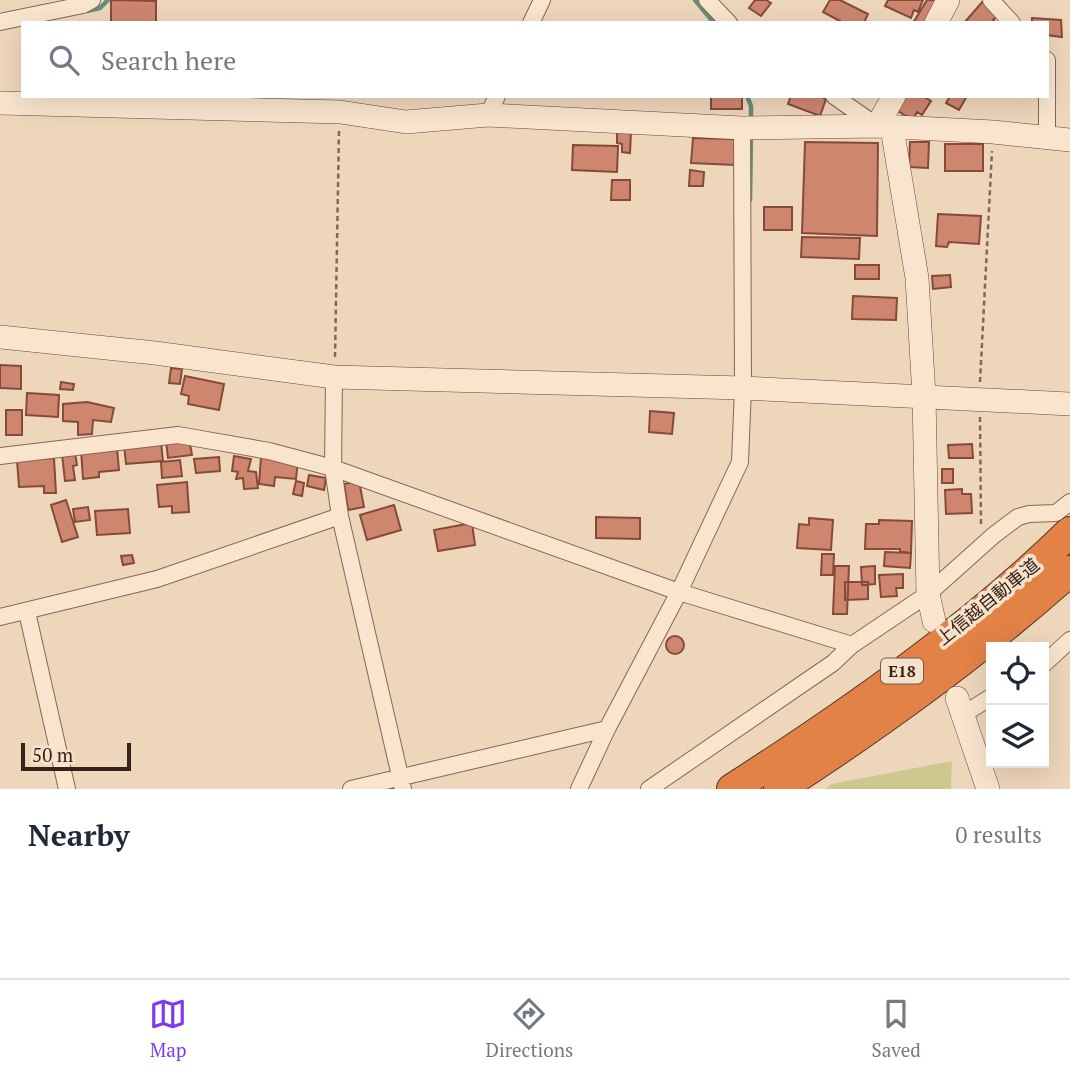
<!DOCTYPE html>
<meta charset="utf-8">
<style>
body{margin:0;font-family:"PT Serif","Noto Sans JP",serif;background:#f2f2f3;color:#1f2937}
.controls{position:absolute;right:21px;bottom:21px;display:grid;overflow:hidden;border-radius:0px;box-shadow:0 7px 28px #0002}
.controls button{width:63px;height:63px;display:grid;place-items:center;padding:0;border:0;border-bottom:2px solid #e0e1e3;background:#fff;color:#1f2937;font:35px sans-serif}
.scale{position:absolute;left:21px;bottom:18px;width:110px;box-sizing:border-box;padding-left:7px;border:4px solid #34221a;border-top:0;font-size:19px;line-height:24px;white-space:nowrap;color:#34221a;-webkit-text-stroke:5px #f6e1ca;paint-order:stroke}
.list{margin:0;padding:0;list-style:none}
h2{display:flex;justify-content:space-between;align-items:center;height:91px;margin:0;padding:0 28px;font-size:30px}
h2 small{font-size:23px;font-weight:400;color:#747a83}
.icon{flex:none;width:38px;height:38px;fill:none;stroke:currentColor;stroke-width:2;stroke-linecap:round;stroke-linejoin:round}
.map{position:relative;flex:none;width:1070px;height:789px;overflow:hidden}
.search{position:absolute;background:#fff;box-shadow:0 7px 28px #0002;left:21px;right:21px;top:21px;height:77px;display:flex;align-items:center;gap:18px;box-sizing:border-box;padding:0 24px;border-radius:0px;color:#747a83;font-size:26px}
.sheet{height:189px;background:#fff}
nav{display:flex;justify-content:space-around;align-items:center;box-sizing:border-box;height:98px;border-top:2px solid #e0e1e3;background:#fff;font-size:19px;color:#747a83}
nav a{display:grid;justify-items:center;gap:4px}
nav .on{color:#7c3aed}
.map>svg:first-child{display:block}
</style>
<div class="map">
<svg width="1070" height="789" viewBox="0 0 1070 789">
<rect width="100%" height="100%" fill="#eed6bb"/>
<path fill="#ccc88f" d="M 952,761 L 951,789 L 825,789 L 832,784 Z"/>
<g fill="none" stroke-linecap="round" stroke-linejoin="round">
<path stroke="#678c7c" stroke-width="4.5" d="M 695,0 L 714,23
M 87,11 L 100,8 L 108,0
M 747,96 L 751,106 L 751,117
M 750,200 L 751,136"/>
</g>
<path fill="#ce866f" stroke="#854a3a" stroke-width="2" d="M 111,0 L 156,1 L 156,23 L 111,23 Z
M 755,0 L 766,0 L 771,3 L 761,16 L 749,8 Z
M 830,0 L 840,0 L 868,14 L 864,23 L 839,23 L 840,21 L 823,12 Z
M 888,0 L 923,0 L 918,12 L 914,10 L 911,18 L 885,6 Z
M 927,0 L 942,0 L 929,23 L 913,23 Z
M 984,0 L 1000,13 L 993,20 L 997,23 L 964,23 Z
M 1032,18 L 1061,20 L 1062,37 L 1047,35 L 1047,23 L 1032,23 Z
M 711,96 L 742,96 L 742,109 L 711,109 Z
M 791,96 L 820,96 L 826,99 L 820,116 L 788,104 Z
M 904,96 L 923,96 L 931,101 L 922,115 L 917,112 L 913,120 L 896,110 Z
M 950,96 L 967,96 L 959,110 L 946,103 Z
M 617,131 L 631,131 L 630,153 L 622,152 L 622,144 L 617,143 Z
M 693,138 L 735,139 L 735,165 L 691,163 Z
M 805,142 L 878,143 L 877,236 L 802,233 Z
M 910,142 L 929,142 L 928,168 L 909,167 Z
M 945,144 L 983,144 L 983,171 L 945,171 Z
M 573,145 L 618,146 L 617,172 L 572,170 Z
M 690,170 L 704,172 L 703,186 L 689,186 Z
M 612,180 L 630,180 L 630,200 L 611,200 Z
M 764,207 L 792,207 L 792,230 L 764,230 Z
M 938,214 L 981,216 L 979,244 L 949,242 L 947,247 L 936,246 Z
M 802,237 L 860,238 L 859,259 L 801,257 Z
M 855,265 L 879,265 L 879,279 L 855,279 Z
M 950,275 L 951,287 L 933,289 L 932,276 Z
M 853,296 L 897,298 L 896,320 L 852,319 Z
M 0,365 L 21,366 L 21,389 L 0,388 Z
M 171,368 L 182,369 L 180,384 L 169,383 Z
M 185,376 L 224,384 L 219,410 L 188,404 L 189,396 L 181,394 Z
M 61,382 L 74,384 L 73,390 L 60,389 Z
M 27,393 L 59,395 L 58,417 L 26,415 Z
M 87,402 L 114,408 L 111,422 L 93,420 L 92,434 L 78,435 L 78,422 L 63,421 L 63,404 Z
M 6,410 L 22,410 L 22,435 L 6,435 Z
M 650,411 L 674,413 L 672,434 L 649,432 Z
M 189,438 L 192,455 L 168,458 L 166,441 Z
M 161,442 L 163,461 L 126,464 L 124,445 Z
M 972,444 L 973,458 L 949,458 L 948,445 Z
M 117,448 L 119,470 L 99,472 L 99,477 L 83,479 L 81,450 Z
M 75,453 L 77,465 L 73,466 L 75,480 L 65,481 L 62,454 Z
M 234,456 L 251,459 L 248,471 L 256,472 L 258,488 L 244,489 L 243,478 L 236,479 L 238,472 L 232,471 Z
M 219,457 L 220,471 L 196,473 L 194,459 Z
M 261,457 L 298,460 L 296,479 L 275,477 L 274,486 L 259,484 Z
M 54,458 L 56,493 L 44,493 L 44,486 L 19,487 L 17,460 Z
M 180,460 L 182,476 L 162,478 L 161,462 Z
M 942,469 L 953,469 L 953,483 L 942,483 Z
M 309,475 L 326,478 L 324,490 L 307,486 Z
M 296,481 L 304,483 L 302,496 L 293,494 Z
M 359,481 L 364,507 L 348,510 L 344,484 Z
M 187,482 L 189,512 L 172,513 L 172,506 L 159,507 L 157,485 Z
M 962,489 L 962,494 L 971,494 L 972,513 L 946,514 L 945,490 Z
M 66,500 L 78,537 L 62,542 L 51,505 Z
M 394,505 L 401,530 L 367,540 L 360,515 Z
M 88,507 L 90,520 L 75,522 L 73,509 Z
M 128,509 L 130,533 L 97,535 L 95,511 Z
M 596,517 L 640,518 L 640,539 L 596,538 Z
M 809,518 L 833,520 L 831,550 L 797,548 L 799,524 L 809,525 Z
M 879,520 L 912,521 L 911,553 L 900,552 L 900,549 L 865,549 L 866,524 L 879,524 Z
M 472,523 L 475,545 L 438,551 L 434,530 Z
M 885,552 L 911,553 L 910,568 L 884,566 Z
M 822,554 L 834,554 L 833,575 L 821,575 Z
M 132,555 L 134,563 L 123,565 L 121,556 Z
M 835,566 L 849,566 L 847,614 L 833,614 Z
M 875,566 L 875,584 L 862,585 L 861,567 Z
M 903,574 L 903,588 L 896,588 L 897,596 L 881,597 L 879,575 Z
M 845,582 L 868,582 L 868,599 L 845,600 Z
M666 645a9 9 0 1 1 18 0a9 9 0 1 1-18 0Z"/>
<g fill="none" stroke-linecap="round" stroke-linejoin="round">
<defs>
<path id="street" d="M 707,0 L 729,23
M 991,0 L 1012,23
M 0,22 L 83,5 L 92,0
M 531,23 L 542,0
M 834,96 L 877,126
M 488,115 L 497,96
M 1047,139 L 1047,60
M 334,377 L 333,468 L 340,516 L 403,789
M 0,456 L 178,435 L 269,451 L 333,468 L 679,592 L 852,645
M 27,612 L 67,789
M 0,617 L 157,579 L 340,516
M 1044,664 L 1070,640
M 964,714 L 991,697
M 351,789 L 607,729
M 579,789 L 607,729 L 679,592 L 740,462 L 743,388 L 742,128
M 649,789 L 833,663 L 852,645 L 928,594 L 994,535 L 1018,517 L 1029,514 L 1056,513 L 1070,502"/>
<path id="secondary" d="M 936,23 L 948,0
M 0,103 L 340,112 L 406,122 L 488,115 L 742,128 L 877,126 L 993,132 L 1070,140
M 877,126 L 894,96
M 892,128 L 917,278 L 924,396 L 928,594 L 934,621
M 0,337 L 155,353 L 334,377 L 743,388 L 1070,404
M 957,698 L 988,789"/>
<path id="highway" d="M 732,789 C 847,715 972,628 1070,532
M 779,789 C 881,723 979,652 1070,571"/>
</defs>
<use href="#street" stroke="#856655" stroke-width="18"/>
<use href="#secondary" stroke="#674738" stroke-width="24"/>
<use href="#highway" stroke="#52352a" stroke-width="32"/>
<path stroke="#856655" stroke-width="2.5" stroke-dasharray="5 3.5" stroke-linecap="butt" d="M 335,357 L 339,130
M 980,382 L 992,151
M 980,417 L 981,526"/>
<use href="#street" stroke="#f9e5ce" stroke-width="16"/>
<use href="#secondary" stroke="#f9e5ce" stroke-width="23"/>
<use href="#highway" stroke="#e28247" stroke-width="30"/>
</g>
<g text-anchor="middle" stroke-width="7" stroke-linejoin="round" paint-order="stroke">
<rect fill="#f6e1ca" stroke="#6e5b4f" stroke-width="2" x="881" y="658.5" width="42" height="25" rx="5"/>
<g font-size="16" font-weight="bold" fill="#34221a">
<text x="902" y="677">E18</text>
</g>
<g font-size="18" fill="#34221a" stroke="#f6e1ca">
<text transform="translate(988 602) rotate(-39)" y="6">上信越自動車道</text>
</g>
</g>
</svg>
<div class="controls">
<button><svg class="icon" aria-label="locate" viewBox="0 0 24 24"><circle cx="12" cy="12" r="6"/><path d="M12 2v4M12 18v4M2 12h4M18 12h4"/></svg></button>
<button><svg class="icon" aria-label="layers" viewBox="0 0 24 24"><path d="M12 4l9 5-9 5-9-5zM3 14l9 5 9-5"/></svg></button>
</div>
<div class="scale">50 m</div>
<div class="search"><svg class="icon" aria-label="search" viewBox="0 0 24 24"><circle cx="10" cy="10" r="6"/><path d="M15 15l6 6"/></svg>Search here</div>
</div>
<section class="sheet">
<h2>Nearby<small>0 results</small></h2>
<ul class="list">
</ul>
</section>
<nav>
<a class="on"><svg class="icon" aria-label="map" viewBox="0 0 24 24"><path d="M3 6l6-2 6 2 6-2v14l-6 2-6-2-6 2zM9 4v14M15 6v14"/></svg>Map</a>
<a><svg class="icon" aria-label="directions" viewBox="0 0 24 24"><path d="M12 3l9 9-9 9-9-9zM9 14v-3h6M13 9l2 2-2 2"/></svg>Directions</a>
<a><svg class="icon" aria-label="saved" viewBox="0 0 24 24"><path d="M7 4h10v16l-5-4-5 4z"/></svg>Saved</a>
</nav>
